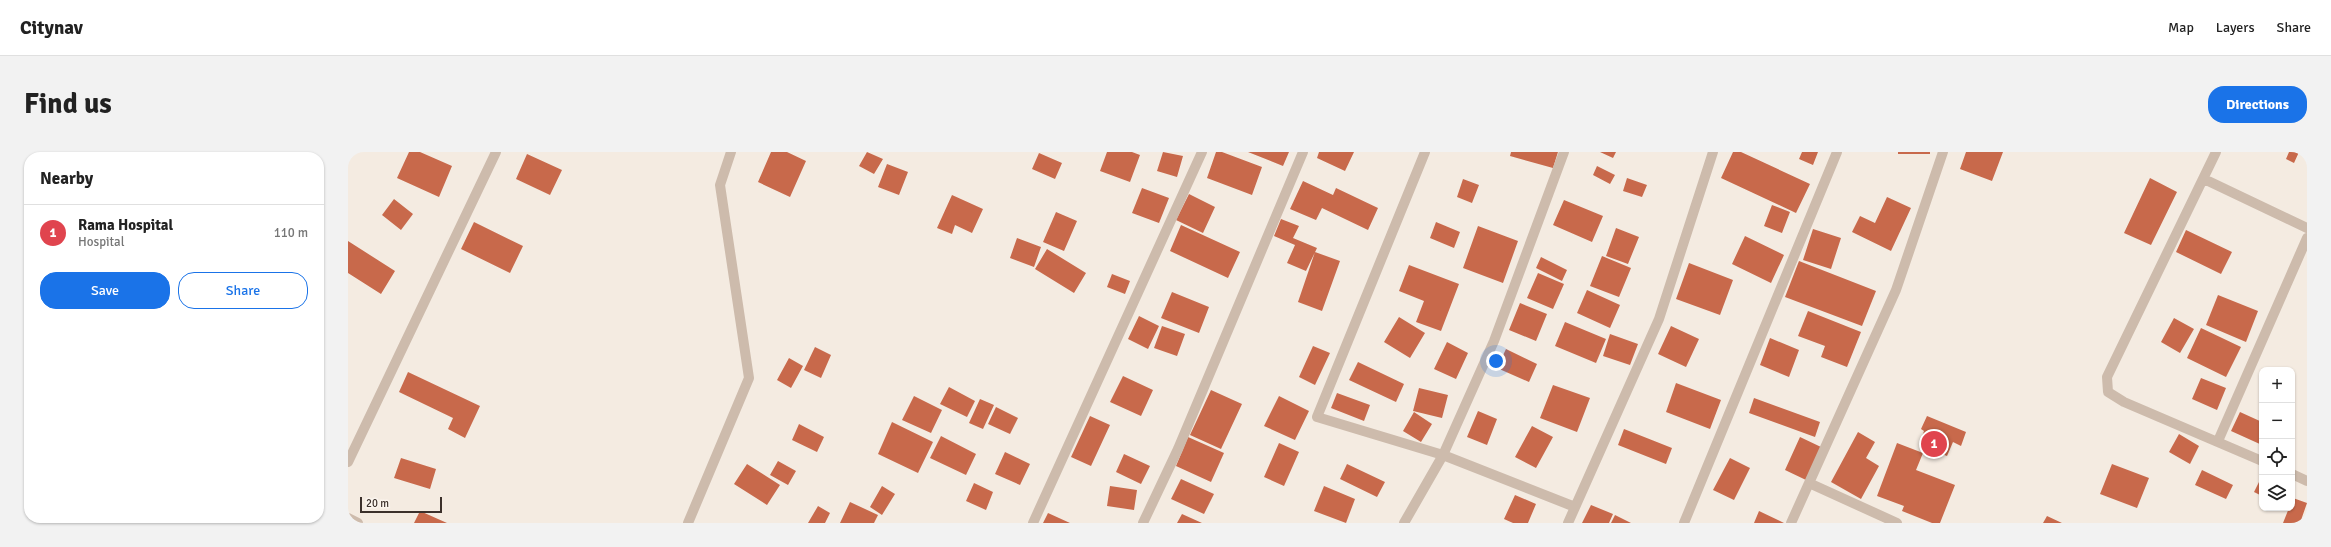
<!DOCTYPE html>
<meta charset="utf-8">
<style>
body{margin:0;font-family:Signika,sans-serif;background:#f2f2f2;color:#222}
.controls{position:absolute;right:12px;bottom:12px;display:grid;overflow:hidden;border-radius:8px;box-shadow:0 1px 3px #0004}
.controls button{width:36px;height:36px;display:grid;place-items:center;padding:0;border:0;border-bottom:1px solid #e0e0e0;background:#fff;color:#222;font:20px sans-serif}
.scale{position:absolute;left:12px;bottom:10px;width:82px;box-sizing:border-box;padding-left:4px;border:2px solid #3b302b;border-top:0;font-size:11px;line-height:14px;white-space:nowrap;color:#3b302b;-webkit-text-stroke:3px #fbf5ee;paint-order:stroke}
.you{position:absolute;left:1148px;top:209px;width:14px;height:14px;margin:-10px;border:3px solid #fff;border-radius:50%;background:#1a73e8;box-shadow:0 0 0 6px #1a73e833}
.badge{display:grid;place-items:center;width:26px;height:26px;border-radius:50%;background:#1a73e8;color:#fff;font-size:13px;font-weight:700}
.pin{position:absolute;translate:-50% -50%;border:2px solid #fff;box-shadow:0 1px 4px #0006}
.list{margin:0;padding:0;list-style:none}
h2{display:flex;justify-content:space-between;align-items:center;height:52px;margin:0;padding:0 16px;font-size:17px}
h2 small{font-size:13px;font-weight:400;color:#767676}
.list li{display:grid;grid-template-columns:26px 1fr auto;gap:12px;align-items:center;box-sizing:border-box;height:56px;padding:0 16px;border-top:1px solid #e0e0e0}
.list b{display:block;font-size:15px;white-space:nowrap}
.list p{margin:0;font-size:13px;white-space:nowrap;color:#767676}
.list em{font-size:13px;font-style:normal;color:#767676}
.actions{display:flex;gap:8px;padding:12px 16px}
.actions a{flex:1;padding:9px 0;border:1px solid #1a73e8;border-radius:16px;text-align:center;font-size:14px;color:#1a73e8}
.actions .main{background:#1a73e8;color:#fff}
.icon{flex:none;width:22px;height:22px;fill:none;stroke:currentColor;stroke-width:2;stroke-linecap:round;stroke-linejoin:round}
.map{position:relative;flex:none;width:1959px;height:371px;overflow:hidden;border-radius:16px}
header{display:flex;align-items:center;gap:24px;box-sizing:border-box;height:56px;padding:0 20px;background:#fff;border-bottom:1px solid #e0e0e0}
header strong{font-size:19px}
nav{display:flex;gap:22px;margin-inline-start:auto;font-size:14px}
.intro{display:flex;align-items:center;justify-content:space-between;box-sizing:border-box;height:96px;padding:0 24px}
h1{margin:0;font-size:28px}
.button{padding:10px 18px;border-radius:16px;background:#1a73e8;color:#fff;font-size:14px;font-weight:700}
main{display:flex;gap:24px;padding:0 24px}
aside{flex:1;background:#fff;border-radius:16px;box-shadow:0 1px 3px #0004}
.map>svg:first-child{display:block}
</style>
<header>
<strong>Citynav</strong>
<nav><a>Map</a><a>Layers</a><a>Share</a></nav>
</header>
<div class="intro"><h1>Find us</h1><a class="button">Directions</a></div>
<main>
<aside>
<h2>Nearby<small></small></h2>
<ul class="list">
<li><span class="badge" style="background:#e0444e">1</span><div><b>Rama Hospital</b><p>Hospital</p></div><em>110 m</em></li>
</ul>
<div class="actions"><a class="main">Save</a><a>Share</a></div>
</aside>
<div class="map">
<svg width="1959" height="371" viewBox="0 0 1959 371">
<rect width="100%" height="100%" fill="#f4ebe1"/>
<path fill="#c8694b" d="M 61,0 L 72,0 L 104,14 L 91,45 L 49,26 Z
M 423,0 L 439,0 L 458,9 L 442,45 L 410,30 Z
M 519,0 L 535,7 L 526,22 L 511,14 Z
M 759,0 L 784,0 L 792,3 L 782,30 L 752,19 Z
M 815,0 L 835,4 L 829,25 L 809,19 Z
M 868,0 L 874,0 L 914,15 L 904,43 L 859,26 Z
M 900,0 L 941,0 L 935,14 Z
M 971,0 L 1006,0 L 997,19 L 969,6 Z
M 1163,0 L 1210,0 L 1205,16 L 1162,4 Z
M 1252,0 L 1268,0 L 1265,6 Z
M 1385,0 L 1393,0 L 1462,32 L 1448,61 L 1373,26 Z
M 1454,0 L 1470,0 L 1465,13 L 1451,7 Z
M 1550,0 L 1582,0 L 1582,2 L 1550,2 Z
M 1618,0 L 1655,0 L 1644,29 L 1612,17 Z
M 1941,0 L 1951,0 L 1946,11 L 1938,7 Z
M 691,1 L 714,11 L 707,27 L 684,17 Z
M 179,2 L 214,18 L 202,43 L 168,27 Z
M 539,12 L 560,20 L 551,43 L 530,35 Z
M 1249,14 L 1267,23 L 1262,32 L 1245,23 Z
M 1279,26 L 1299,33 L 1294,45 L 1275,39 Z
M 1802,26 L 1829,40 L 1803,93 L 1776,81 Z
M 1115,27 L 1131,33 L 1124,51 L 1109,45 Z
M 955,29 L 985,43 L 988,36 L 1030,56 L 1020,78 L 974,56 L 968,68 L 942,57 Z
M 794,36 L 821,46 L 811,71 L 784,61 Z
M 841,42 L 867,55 L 855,81 L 828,68 Z
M 604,43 L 635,57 L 624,81 L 607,73 L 604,82 L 589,76 Z
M 1539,45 L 1563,56 L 1543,99 L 1504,80 L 1512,64 L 1527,71 Z
M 46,47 L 65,62 L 53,78 L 34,63 Z
M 1216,48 L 1255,64 L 1244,90 L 1205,73 Z
M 1424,53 L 1442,60 L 1434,81 L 1416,74 Z
M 708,60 L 729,69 L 716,99 L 695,90 Z
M 933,67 L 951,74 L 945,86 L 969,96 L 958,119 L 939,111 L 947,93 L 926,84 Z
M 126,70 L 175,94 L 162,121 L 113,97 Z
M 1088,70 L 1112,80 L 1106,96 L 1082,86 Z
M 833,73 L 892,100 L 880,126 L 822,99 Z
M 1130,74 L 1170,89 L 1155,131 L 1115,116 Z
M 1268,76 L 1291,85 L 1280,112 L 1258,104 Z
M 1465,77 L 1493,86 L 1483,117 L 1455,108 Z
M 1838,78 L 1884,100 L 1873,122 L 1828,100 Z
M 1397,84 L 1436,103 L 1423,131 L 1384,112 Z
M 669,86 L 693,95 L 686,115 L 662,106 Z
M 0,89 L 47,119 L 33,142 L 0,121 Z
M 699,97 L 738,121 L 726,141 L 687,117 Z
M 967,100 L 992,109 L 974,159 L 950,150 Z
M 1254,104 L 1283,116 L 1271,145 L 1242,134 Z
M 1193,105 L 1219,118 L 1214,129 L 1188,116 Z
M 1451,109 L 1528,139 L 1514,174 L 1437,145 Z
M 1341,111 L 1385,128 L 1372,163 L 1328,147 Z
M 1061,113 L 1111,132 L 1093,179 L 1068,170 L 1076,149 L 1051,139 Z
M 1190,121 L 1216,132 L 1205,157 L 1179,146 Z
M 764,122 L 782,129 L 777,142 L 759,135 Z
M 1239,138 L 1272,153 L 1262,176 L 1229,161 Z
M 824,140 L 861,155 L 851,181 L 813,166 Z
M 1870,143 L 1910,159 L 1898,190 L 1858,173 Z
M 1172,151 L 1199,162 L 1188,189 L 1161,178 Z
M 1460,159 L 1513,180 L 1499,215 L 1473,205 L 1477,194 L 1450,184 Z
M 791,164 L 811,174 L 800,197 L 780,187 Z
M 1051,165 L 1077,181 L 1062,206 L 1036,190 Z
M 1826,166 L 1846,177 L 1832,201 L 1813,190 Z
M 1217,170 L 1258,187 L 1248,211 L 1207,194 Z
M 814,174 L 837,182 L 829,204 L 806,196 Z
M 1323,174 L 1351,187 L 1338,215 L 1310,202 Z
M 1853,176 L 1893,195 L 1878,225 L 1839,206 Z
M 1262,182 L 1290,192 L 1282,213 L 1255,204 Z
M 1422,186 L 1451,198 L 1441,225 L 1412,213 Z
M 1099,190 L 1120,201 L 1108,227 L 1086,217 Z
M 965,194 L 982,201 L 967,233 L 951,225 Z
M 467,195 L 483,203 L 473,226 L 456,218 Z
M 1158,197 L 1189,212 L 1181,230 L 1149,216 Z
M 441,206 L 455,214 L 443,236 L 429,228 Z
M 1010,210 L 1056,232 L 1048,250 L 1001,228 Z
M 60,220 L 132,254 L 117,286 L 100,277 L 105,266 L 51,240 Z
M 775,224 L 805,238 L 793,264 L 762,250 Z
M 1853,226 L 1878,236 L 1869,258 L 1844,247 Z
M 1328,231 L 1373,248 L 1362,277 L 1318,260 Z
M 1205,233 L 1242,246 L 1229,280 L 1192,266 Z
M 601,235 L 627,249 L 619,265 L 592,252 Z
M 1071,236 L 1100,243 L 1094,266 L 1065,259 Z
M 863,238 L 894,252 L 873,297 L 842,283 Z
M 989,241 L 1022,253 L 1016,269 L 983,256 Z
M 566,244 L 594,258 L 583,281 L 554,268 Z
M 931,244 L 961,259 L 947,288 L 916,274 Z
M 1406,246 L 1472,270 L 1467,285 L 1401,261 Z
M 632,247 L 646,253 L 635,277 L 621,271 Z
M 648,255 L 670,266 L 662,282 L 640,272 Z
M 1130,259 L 1149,267 L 1139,293 L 1119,285 Z
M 1066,260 L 1084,272 L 1073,290 L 1055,279 Z
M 1892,260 L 1914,270 L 1914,293 L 1883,279 Z
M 742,264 L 762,273 L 743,314 L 723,305 Z
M 1579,264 L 1618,280 L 1613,294 L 1605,290 L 1599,304 L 1571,293 L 1576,279 L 1573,277 Z
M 544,270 L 585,290 L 570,321 L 530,302 Z
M 451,272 L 476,285 L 469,300 L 444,288 Z
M 1184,274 L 1205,285 L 1188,316 L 1167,305 Z
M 1276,277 L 1324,296 L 1318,312 L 1270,293 Z
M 1510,280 L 1527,290 L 1518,306 L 1531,314 L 1513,347 L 1483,330 Z
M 1831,282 L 1851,294 L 1842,312 L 1821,300 Z
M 593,284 L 628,302 L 618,323 L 582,306 Z
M 840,285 L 876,301 L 863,330 L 828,314 Z
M 1452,285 L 1473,295 L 1458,328 L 1437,318 Z
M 931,291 L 951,300 L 936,334 L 916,325 Z
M 1549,291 L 1575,301 L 1568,318 L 1607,333 L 1592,371 L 1584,371 L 1554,359 L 1556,354 L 1529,344 Z
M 657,300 L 682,312 L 672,333 L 647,322 Z
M 776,302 L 802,314 L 793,332 L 768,320 Z
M 53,306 L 88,317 L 82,337 L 46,326 Z
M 1382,306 L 1402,316 L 1386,348 L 1365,338 Z
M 430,309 L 448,319 L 440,333 L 422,323 Z
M 399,312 L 432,333 L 419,353 L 386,332 Z
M 999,312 L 1037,330 L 1029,345 L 992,327 Z
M 1764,312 L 1801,326 L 1789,356 L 1752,342 Z
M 1854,318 L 1885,333 L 1878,347 L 1847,333 Z
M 1914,324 L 1914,344 L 1906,340 Z
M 833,327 L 866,342 L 856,362 L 823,347 Z
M 626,331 L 645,340 L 638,358 L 618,349 Z
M 534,334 L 547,342 L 534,363 L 522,355 Z
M 762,334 L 789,338 L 786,358 L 759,354 Z
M 976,334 L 1007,347 L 998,371 L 966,359 Z
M 1167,343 L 1188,352 L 1180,371 L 1165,371 L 1156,367 Z
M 1945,346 L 1959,351 L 1952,371 L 1935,371 L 1941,356 L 1944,356 Z
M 502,350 L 530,363 L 526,371 L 492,371 Z
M 1243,353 L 1265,362 L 1261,371 L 1234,371 Z
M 470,354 L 482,361 L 477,371 L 460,371 Z
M 72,359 L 99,371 L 66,371 Z
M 1411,359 L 1436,371 L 1406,371 Z
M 700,361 L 722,371 L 695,371 Z
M 834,362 L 854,371 L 829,371 Z
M 1267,363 L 1283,371 L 1263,371 Z
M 1699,364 L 1714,371 L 1695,371 Z"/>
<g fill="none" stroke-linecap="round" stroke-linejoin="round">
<path stroke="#cdbbac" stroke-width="10" d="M 1077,0 L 969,265 L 1095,303 L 1227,355
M 1868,0 L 1759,225 L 1760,240 L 1776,250 L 1914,309
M 1856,27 L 1959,76
M 1870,289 L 1959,86
M 0,310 L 148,0
M 1944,322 L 1959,329
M 1461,331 L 1549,371
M 0,366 L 10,371
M 340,371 L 401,226 L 372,33 L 383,0
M 685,371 L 854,0
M 795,371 L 830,297 L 955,0
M 1056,371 L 1095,303 L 1146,189 L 1216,0
M 1220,371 L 1311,167 L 1365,0
M 1336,371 L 1489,0
M 1443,371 L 1548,138 L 1595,0"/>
</g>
</svg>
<div class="controls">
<button>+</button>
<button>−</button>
<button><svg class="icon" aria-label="locate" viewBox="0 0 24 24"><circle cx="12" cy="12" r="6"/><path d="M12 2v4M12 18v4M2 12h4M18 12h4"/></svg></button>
<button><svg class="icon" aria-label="layers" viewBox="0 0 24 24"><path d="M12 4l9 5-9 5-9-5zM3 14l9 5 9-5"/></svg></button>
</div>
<div class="scale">20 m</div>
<div class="you"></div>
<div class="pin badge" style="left:1586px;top:292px;background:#e0444e">1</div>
</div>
</main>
